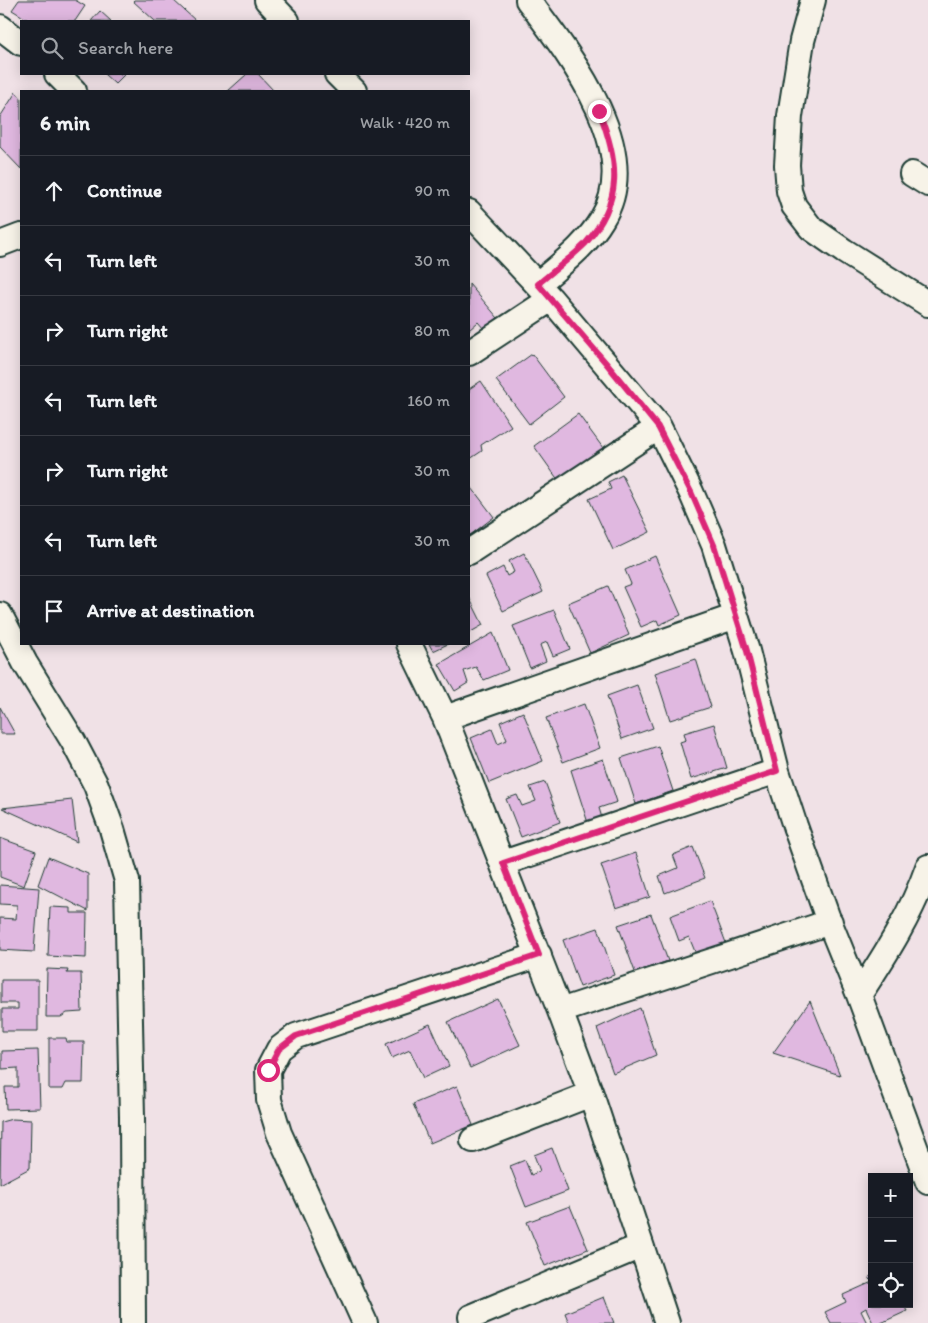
<!DOCTYPE html>
<meta charset="utf-8">
<style>
body{margin:0;font-family:Itim,sans-serif;background:#20242c;color:#f1f3f6}
.controls{position:absolute;right:15px;bottom:15px;display:grid;overflow:hidden;border-radius:0px;box-shadow:0 2px 12px #0003}
.controls button{width:45px;height:45px;display:grid;place-items:center;padding:0;border:0;border-bottom:1px solid #363941;background:#171b24;color:#f1f3f6;font:25px sans-serif}
.stop{position:absolute;width:15px;height:15px;margin:-11px;border:4px solid #db2777;border-radius:50%;background:#fff}
.stop.end{background:#db2777;border-color:#fff;box-shadow:0 1px 5px #0008}
.list{margin:0;padding:0;list-style:none}
h2{display:flex;justify-content:space-between;align-items:center;height:65px;margin:0;padding:0 20px;font-size:21px}
h2 small{font-size:16px;font-weight:400;color:#9ea1a6}
.list li{display:grid;grid-template-columns:32px 1fr auto;gap:15px;align-items:center;box-sizing:border-box;height:70px;padding:0 20px;border-top:1px solid #363941}
.list b{display:block;font-size:19px;white-space:nowrap}
.list em{font-size:16px;font-style:normal;color:#9ea1a6}
.icon{flex:none;width:28px;height:28px;fill:none;stroke:currentColor;stroke-width:2;stroke-linecap:round;stroke-linejoin:round}
.map{position:relative;flex:none;width:928px;height:1323px;overflow:hidden}
.search{position:absolute;background:#171b24;box-shadow:0 2px 12px #0003;left:20px;top:20px;width:450px;height:55px;display:flex;align-items:center;gap:12px;box-sizing:border-box;padding:0 18px;border-radius:0px;color:#9ea1a6;font-size:19px}
.panel{position:absolute;background:#171b24;box-shadow:0 2px 12px #0003;left:20px;top:90px;width:450px;height:555px;border-radius:0px}
.map>svg:first-child{display:block}
</style>
<div class="map">
<svg width="928" height="1323" viewBox="0 0 928 1323">
<rect width="100%" height="100%" fill="#f0e1e6"/>
<filter id="ink" filterUnits="userSpaceOnUse"><feTurbulence type="fractalNoise" baseFrequency=".02" numOctaves="2"/><feDisplacementMap in="SourceGraphic" scale="10" xChannelSelector="R" yChannelSelector="G"/><feConvolveMatrix kernelMatrix="1 2 1 2 8 2 1 2 1" color-interpolation-filters="sRGB"/></filter>
<g filter="url(#ink)">
<path fill="#e0b8e0" stroke="#1f3d34" d="M 19,0 L 75,0 L 85,6 L 75,21 L 30,21 L 12,10 Z
M 134,0 L 173,0 L 196,21 L 155,21 L 133,1 Z
M 100,11 L 111,21 L 91,21 Z
M 104,74 L 125,74 L 115,84 Z
M 247,74 L 258,74 L 274,91 L 228,91 Z
M 16,92 L 21,98 L 21,169 L 0,147 L 0,117 Z
M 469,284 L 498,318 L 484,329 L 478,322 L 469,330 Z
M 532,354 L 564,397 L 529,424 L 496,380 Z
M 481,381 L 511,426 L 481,445 L 482,451 L 470,459 L 469,389 Z
M 578,414 L 606,452 L 561,484 L 534,446 Z
M 622,475 L 650,532 L 613,550 L 589,499 L 611,489 L 608,482 Z
M 469,484 L 494,517 L 469,536 Z
M 524,553 L 543,592 L 503,611 L 486,576 L 503,567 L 507,576 L 514,572 L 509,561 Z
M 655,556 L 681,615 L 659,625 L 657,620 L 641,627 L 623,587 L 631,584 L 625,570 Z
M 608,586 L 629,635 L 590,653 L 568,603 Z
M 469,597 L 483,625 L 469,633 Z
M 554,610 L 570,649 L 553,656 L 547,642 L 540,645 L 546,661 L 530,668 L 513,626 Z
M 493,633 L 508,670 L 484,680 L 476,667 L 464,671 L 468,683 L 455,691 L 439,664 Z
M 429,644 L 448,644 L 433,651 Z
M 696,659 L 711,707 L 670,720 L 655,673 Z
M 637,685 L 653,728 L 622,739 L 607,696 Z
M 584,704 L 600,748 L 563,762 L 546,718 Z
M 0,707 L 15,734 L 0,734 Z
M 523,712 L 543,761 L 489,783 L 471,738 L 492,729 L 498,744 L 507,740 L 500,722 Z
M 714,724 L 727,768 L 691,779 L 680,742 L 686,740 L 684,733 Z
M 658,746 L 673,791 L 636,804 L 621,758 Z
M 603,759 L 617,802 L 599,808 L 602,818 L 588,823 L 571,770 Z
M 545,782 L 560,822 L 521,837 L 506,799 L 517,795 L 522,806 L 536,801 L 530,787 Z
M 72,800 L 77,842 L 2,808 Z
M 0,838 L 36,851 L 24,886 L 0,877 Z
M 693,847 L 705,878 L 665,893 L 659,876 L 678,868 L 673,855 Z
M 636,853 L 650,897 L 616,908 L 601,865 Z
M 48,857 L 88,874 L 88,911 L 38,885 Z
M 0,885 L 39,888 L 34,952 L 0,950 L 0,918 L 16,919 L 17,905 L 0,904 Z
M 710,901 L 728,948 L 698,959 L 689,937 L 679,941 L 670,916 Z
M 50,907 L 71,908 L 71,913 L 87,913 L 86,958 L 48,956 Z
M 651,914 L 668,961 L 635,972 L 618,925 Z
M 598,928 L 614,975 L 580,987 L 563,940 Z
M 47,969 L 68,970 L 67,973 L 81,973 L 82,1012 L 67,1013 L 61,1017 L 46,1017 Z
M 1,980 L 38,980 L 38,1031 L 2,1031 L 2,1009 L 18,1009 L 18,1003 L 1,1003 Z
M 498,999 L 520,1045 L 470,1068 L 448,1022 Z
M 810,1001 L 840,1075 L 773,1053 Z
M 640,1008 L 656,1055 L 613,1073 L 597,1028 Z
M 430,1024 L 449,1066 L 423,1078 L 410,1050 L 392,1058 L 386,1044 Z
M 49,1038 L 66,1038 L 67,1042 L 84,1042 L 83,1083 L 66,1083 L 63,1089 L 49,1089 Z
M 38,1050 L 40,1108 L 6,1109 L 5,1087 L 18,1087 L 18,1068 L 2,1069 L 2,1051 Z
M 457,1086 L 473,1125 L 430,1143 L 413,1104 Z
M 12,1119 L 31,1120 L 30,1168 L 0,1184 L 1,1122 Z
M 552,1148 L 568,1191 L 526,1207 L 510,1166 L 525,1160 L 531,1175 L 540,1171 L 534,1155 Z
M 570,1206 L 588,1249 L 545,1266 L 527,1222 Z
M 872,1276 L 872,1304 L 903,1304 L 907,1311 L 881,1323 L 873,1323 L 866,1308 L 861,1311 L 867,1323 L 831,1323 L 825,1312 L 846,1302 L 843,1295 L 872,1282 L 869,1277 Z
M 604,1297 L 614,1323 L 569,1323 L 565,1313 Z"/>
<g fill="none" stroke-linecap="round" stroke-linejoin="round">
<defs>
<path id="minor" d="M 267,0 L 287,21
M 528,0 C 568,53 645,150 602,219 C 586,246 561,264 538,284
M 813,0 L 802,41 L 790,116 L 787,165 L 789,191 L 794,206 L 811,228 L 844,251 L 928,304
M 0,27 L 21,43
M 57,74 L 74,91
M 337,74 L 354,91
M 912,174 L 928,184
M 469,212 L 551,299 L 659,427 L 691,492 L 714,545 L 747,651 L 777,771 L 795,826 L 827,916 L 859,995 L 928,1182
M 0,244 L 21,236
M 469,353 L 551,299
M 469,552 L 659,427
M 0,615 L 25,663 L 73,741 L 96,785 L 112,829 L 127,881 L 132,1117 L 133,1323
M 409,644 L 445,718 L 560,1011 L 591,1094 L 667,1323
M 445,718 L 736,616
M 503,863 L 777,771
M 859,995 C 886,954 912,913 928,867
M 560,1011 L 830,922
M 473,1140 L 591,1094
M 471,1317 L 641,1246
M 365,1323 L 279,1133 L 269,1100 L 268,1070 L 279,1049 L 296,1036 L 539,955"/>
</defs>
<use href="#minor" stroke="#1f3d34" stroke-width="28"/>
<use href="#minor" stroke="#f7f3e8" stroke-width="24"/>
</g>
</g>
<g fill="none" stroke-linecap="round" stroke-linejoin="round" filter="url(#ink)">
<path stroke="#db2777" stroke-width="6" d="M 268,1070 L 279,1049 L 296,1036 L 539,955 L 503,863 L 777,771 L 747,651 L 714,545 L 691,492 L 658,427 L 606,363 L 538,284 C 553,271 571,258 585,244 C 624,200 619,162 599,111"/>
</g>
</svg>
<div class="controls">
<button>+</button>
<button>−</button>
<button><svg class="icon" aria-label="locate" viewBox="0 0 24 24"><circle cx="12" cy="12" r="6"/><path d="M12 2v4M12 18v4M2 12h4M18 12h4"/></svg></button>
</div>
<div class="stop" style="left:268px;top:1070px"></div>
<div class="stop end" style="left:599px;top:111px"></div>
<div class="search"><svg class="icon" aria-label="search" viewBox="0 0 24 24"><circle cx="10" cy="10" r="6"/><path d="M15 15l6 6"/></svg>Search here</div>
<section class="panel">
<h2>6 min<small>Walk · 420 m</small></h2>
<ul class="list">
<li><svg class="icon" aria-label="ahead" viewBox="0 0 24 24"><path d="M12 20V5M6 11l6-6 6 6"/></svg><div><b>Continue</b></div><em>90 m</em></li>
<li><svg class="icon" aria-label="left" viewBox="0 0 24 24"><path d="M17 20v-9H6M10 6l-5 5 5 5"/></svg><div><b>Turn left</b></div><em>30 m</em></li>
<li><svg class="icon" aria-label="right" viewBox="0 0 24 24"><path d="M7 20v-9h11M14 6l5 5-5 5"/></svg><div><b>Turn right</b></div><em>80 m</em></li>
<li><svg class="icon" aria-label="left" viewBox="0 0 24 24"><path d="M17 20v-9H6M10 6l-5 5 5 5"/></svg><div><b>Turn left</b></div><em>160 m</em></li>
<li><svg class="icon" aria-label="right" viewBox="0 0 24 24"><path d="M7 20v-9h11M14 6l5 5-5 5"/></svg><div><b>Turn right</b></div><em>30 m</em></li>
<li><svg class="icon" aria-label="left" viewBox="0 0 24 24"><path d="M17 20v-9H6M10 6l-5 5 5 5"/></svg><div><b>Turn left</b></div><em>30 m</em></li>
<li><svg class="icon" aria-label="arrive" viewBox="0 0 24 24"><path d="M6 21V4h12l-3 4 3 4H6"/></svg><div><b>Arrive at destination</b></div></li>
</ul>
</section>
</div>
